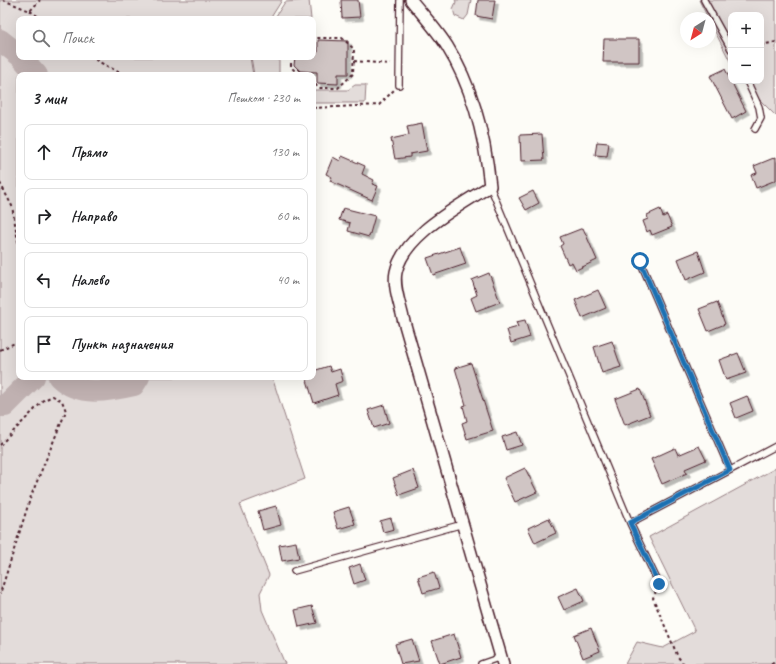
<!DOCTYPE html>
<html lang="ru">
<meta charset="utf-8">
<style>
body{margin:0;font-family:Caveat,sans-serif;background:#f2f2f2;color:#202124}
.controls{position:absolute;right:12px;top:12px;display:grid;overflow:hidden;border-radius:8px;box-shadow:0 4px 16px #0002}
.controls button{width:36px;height:36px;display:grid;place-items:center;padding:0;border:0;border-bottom:1px solid #e0e0e0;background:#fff;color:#202124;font:20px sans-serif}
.compass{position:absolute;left:680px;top:12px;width:36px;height:36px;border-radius:50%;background:#fff;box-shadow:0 4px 16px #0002;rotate:216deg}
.stop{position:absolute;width:12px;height:12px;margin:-9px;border:3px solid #1f6fb2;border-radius:50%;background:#fff}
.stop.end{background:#1f6fb2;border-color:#fff;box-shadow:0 1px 4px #0008}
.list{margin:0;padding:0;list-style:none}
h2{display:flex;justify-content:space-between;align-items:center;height:52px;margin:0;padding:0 16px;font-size:17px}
h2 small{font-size:13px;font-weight:400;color:#757577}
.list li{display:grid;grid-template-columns:26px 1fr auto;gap:12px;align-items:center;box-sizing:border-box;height:56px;margin:0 8px 8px;padding:0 8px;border:1px solid #e0e0e0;border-radius:8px}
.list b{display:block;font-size:15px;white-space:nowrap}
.list em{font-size:13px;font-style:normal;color:#757577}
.icon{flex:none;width:22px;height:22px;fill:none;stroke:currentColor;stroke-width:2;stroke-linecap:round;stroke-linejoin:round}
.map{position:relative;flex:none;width:776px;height:664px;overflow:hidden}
.search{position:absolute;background:#fff;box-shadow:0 4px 16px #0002;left:16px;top:16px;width:300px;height:44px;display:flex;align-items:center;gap:10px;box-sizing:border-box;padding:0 14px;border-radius:8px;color:#757577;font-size:15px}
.panel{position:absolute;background:#fff;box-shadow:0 4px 16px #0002;left:16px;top:72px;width:300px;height:308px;border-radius:8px}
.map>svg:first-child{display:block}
</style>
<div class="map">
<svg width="776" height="664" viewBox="0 0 776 664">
<defs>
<filter id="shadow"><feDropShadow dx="3.5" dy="3.5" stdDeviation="0" flood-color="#0004"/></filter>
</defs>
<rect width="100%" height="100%" fill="#fdfcf7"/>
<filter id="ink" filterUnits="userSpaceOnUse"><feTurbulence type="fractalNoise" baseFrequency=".025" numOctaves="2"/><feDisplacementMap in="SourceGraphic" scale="8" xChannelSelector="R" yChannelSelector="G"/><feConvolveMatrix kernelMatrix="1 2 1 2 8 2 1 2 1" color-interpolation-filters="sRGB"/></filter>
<g filter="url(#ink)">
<path fill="#e3dcda" stroke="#967e82" d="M 0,0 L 282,0 L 270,19 L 19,19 L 19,57 L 250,57 L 253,75 L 19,75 L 19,377 L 272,377 L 305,479 L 240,504 L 269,575 L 260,593 L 262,610 L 285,664 L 0,664 Z
M 309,0 L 311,19 L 274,19 L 285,2 Z
M 455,0 L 471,0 L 468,15 L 464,20 L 455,16 L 453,9 L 456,2 Z
M 699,0 L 776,0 L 776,116 L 741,81 L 761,81 L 761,15 L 731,15 L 731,63 L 710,22 L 710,18 L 708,18 Z
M 251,57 L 279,57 L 279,75 L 254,75 Z
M 355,85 L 366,85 L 365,103 L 313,103 L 313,90 L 348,90 Z
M 776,468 L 776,664 L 625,664 L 637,642 L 663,648 L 695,631 L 649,537 Z"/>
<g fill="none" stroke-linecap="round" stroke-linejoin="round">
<path stroke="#c0b1b1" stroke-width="22" d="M 0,40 L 19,55
M 21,57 L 37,75
M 59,377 C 79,397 108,391 134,385 L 139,377
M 0,406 L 5,406 L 34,377"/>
</g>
<path fill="#d0c5c4" stroke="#4a1f2b" filter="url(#shadow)" d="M 341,0 L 358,0 L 360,17 L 342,18 Z
M 478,0 L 495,0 L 492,19 L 476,16 Z
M 604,39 L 639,39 L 639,62 L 603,62 Z
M 318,40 L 348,41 L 348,74 L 338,74 L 338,84 L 317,83 L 317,72 L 300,71 L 294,65 L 295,57 L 313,57 L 313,52 L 318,52 Z
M 725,69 L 746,111 L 732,119 L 710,76 Z
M 422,123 L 427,151 L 410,154 L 410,157 L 395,159 L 391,139 L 409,135 L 407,126 Z
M 542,134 L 544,160 L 521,161 L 520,135 Z
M 597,142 L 609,143 L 607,156 L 595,155 Z
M 342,156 L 365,166 L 362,174 L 374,180 L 372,184 L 378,186 L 372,200 L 330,181 L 332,177 L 326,174 L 333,157 L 340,161 Z
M 776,157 L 776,180 L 756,188 L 751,175 L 757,173 L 754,166 Z
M 533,191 L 539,203 L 526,210 L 519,198 Z
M 343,208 L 375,216 L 369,237 L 348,231 L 350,223 L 339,220 Z
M 660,209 L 663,217 L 667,215 L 672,227 L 652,235 L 650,230 L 647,232 L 643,221 L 648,219 L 647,215 Z
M 583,228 L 597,260 L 576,270 L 572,262 L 568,264 L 560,246 L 563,244 L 560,237 Z
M 460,247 L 466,264 L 433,275 L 427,258 Z
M 698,251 L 705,272 L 686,280 L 678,259 Z
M 489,273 L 500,302 L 476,311 L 471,298 L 477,295 L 472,280 Z
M 598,290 L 606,308 L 582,318 L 575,300 Z
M 717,302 L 725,324 L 708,331 L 699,309 Z
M 525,320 L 530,337 L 511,343 L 507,330 L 518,327 L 516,322 Z
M 612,341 L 621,367 L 602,373 L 594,347 Z
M 738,353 L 746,373 L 726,380 L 719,360 Z
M 471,363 L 493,431 L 467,439 L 462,423 L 467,421 L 463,406 L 466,405 L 455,368 Z
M 329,366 L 331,372 L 340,369 L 343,381 L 335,384 L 338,395 L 314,403 L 306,377 L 313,377 L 313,371 Z
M 640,389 L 650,415 L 625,425 L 615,399 Z
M 747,396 L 753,411 L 736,418 L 730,403 Z
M 384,405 L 389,423 L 374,428 L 368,410 Z
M 517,432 L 522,445 L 506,450 L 502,437 Z
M 699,446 L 706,460 L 685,469 L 687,473 L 662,484 L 651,459 L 675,448 L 678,455 Z
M 525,468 L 537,492 L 515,502 L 504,478 Z
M 413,470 L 419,488 L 399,495 L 393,478 Z
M 276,506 L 281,525 L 263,530 L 258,511 Z
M 349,507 L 355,524 L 338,529 L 333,512 Z
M 391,518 L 394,529 L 383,532 L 380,521 Z
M 549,518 L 556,533 L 535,543 L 528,528 Z
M 296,542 L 299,558 L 282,561 L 279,545 Z
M 360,564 L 365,580 L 354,584 L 349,568 Z
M 434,572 L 439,588 L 423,593 L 418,577 Z
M 578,588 L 584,601 L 564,610 L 558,597 Z
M 312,606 L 317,623 L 299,627 L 295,610 Z
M 591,628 L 600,651 L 583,658 L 574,635 Z
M 454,634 L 461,657 L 440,664 L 432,641 Z
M 412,639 L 419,661 L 401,664 L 395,644 Z"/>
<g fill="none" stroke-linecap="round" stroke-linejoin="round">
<defs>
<path id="service" d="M 704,0 L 731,49
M 747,81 L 759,107 L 761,118 L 755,129
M 399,85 L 400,0
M 490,186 L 630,523 L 659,584
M 640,261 L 730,470
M 630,523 L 776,446
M 294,571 L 463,524
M 481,664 L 501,657"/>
<path id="minor" d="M 411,0 C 423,15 437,30 447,46 C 474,89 485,137 490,186 C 460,206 404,234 396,272 C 393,286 400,304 403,318 L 503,664"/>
</defs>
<use href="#service" stroke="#4a1f2b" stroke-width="8"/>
<use href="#minor" stroke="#4a1f2b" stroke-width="14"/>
<path stroke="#4a1f2b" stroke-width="2" stroke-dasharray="3 3" stroke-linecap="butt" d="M 3,0 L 30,11 L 40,0
M 30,11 L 42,19
M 313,42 L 317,38 L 342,38 L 354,49 L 353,74 L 338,88 L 318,88 L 313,81
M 761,45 L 776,42
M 90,57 L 124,75
M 291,57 L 291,67 L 298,74 L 303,75
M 354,61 L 390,64
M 313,108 L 379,105 L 394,90
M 0,183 L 12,206 L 19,247
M 0,350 L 19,341
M 107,377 L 108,379
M 0,445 L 44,400 L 53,396 L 62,401 L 66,411 L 31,496 L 0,594
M 656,591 L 653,598 L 678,657 L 684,664
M 771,664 L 776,662"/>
<use href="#service" stroke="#fdfcf7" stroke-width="5.5"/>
<use href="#minor" stroke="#fdfcf7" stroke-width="11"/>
</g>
</g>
<g fill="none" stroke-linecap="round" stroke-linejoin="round" filter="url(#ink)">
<path stroke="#1f6fb2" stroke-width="5" d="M 640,261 L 730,470 L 630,523 L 659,584"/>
</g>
</svg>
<div class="controls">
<button>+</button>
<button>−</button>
</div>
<svg class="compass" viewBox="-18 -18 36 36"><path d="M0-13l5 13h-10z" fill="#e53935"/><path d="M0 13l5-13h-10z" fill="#757577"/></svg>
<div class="stop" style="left:640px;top:261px"></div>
<div class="stop end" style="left:659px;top:584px"></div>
<div class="search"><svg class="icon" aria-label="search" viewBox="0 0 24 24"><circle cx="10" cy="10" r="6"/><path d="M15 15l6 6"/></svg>Поиск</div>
<section class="panel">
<h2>3 мин<small>Пешком · 230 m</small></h2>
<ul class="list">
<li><svg class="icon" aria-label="ahead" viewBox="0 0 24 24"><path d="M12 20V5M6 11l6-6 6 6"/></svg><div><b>Прямо</b></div><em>130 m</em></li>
<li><svg class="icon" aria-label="right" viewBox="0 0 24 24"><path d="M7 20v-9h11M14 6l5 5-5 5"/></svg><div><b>Направо</b></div><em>60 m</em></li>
<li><svg class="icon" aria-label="left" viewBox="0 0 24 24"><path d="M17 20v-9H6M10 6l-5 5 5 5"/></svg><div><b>Налево</b></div><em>40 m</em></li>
<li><svg class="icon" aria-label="arrive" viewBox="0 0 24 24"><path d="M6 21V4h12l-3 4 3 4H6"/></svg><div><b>Пункт назначения</b></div></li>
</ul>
</section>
</div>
